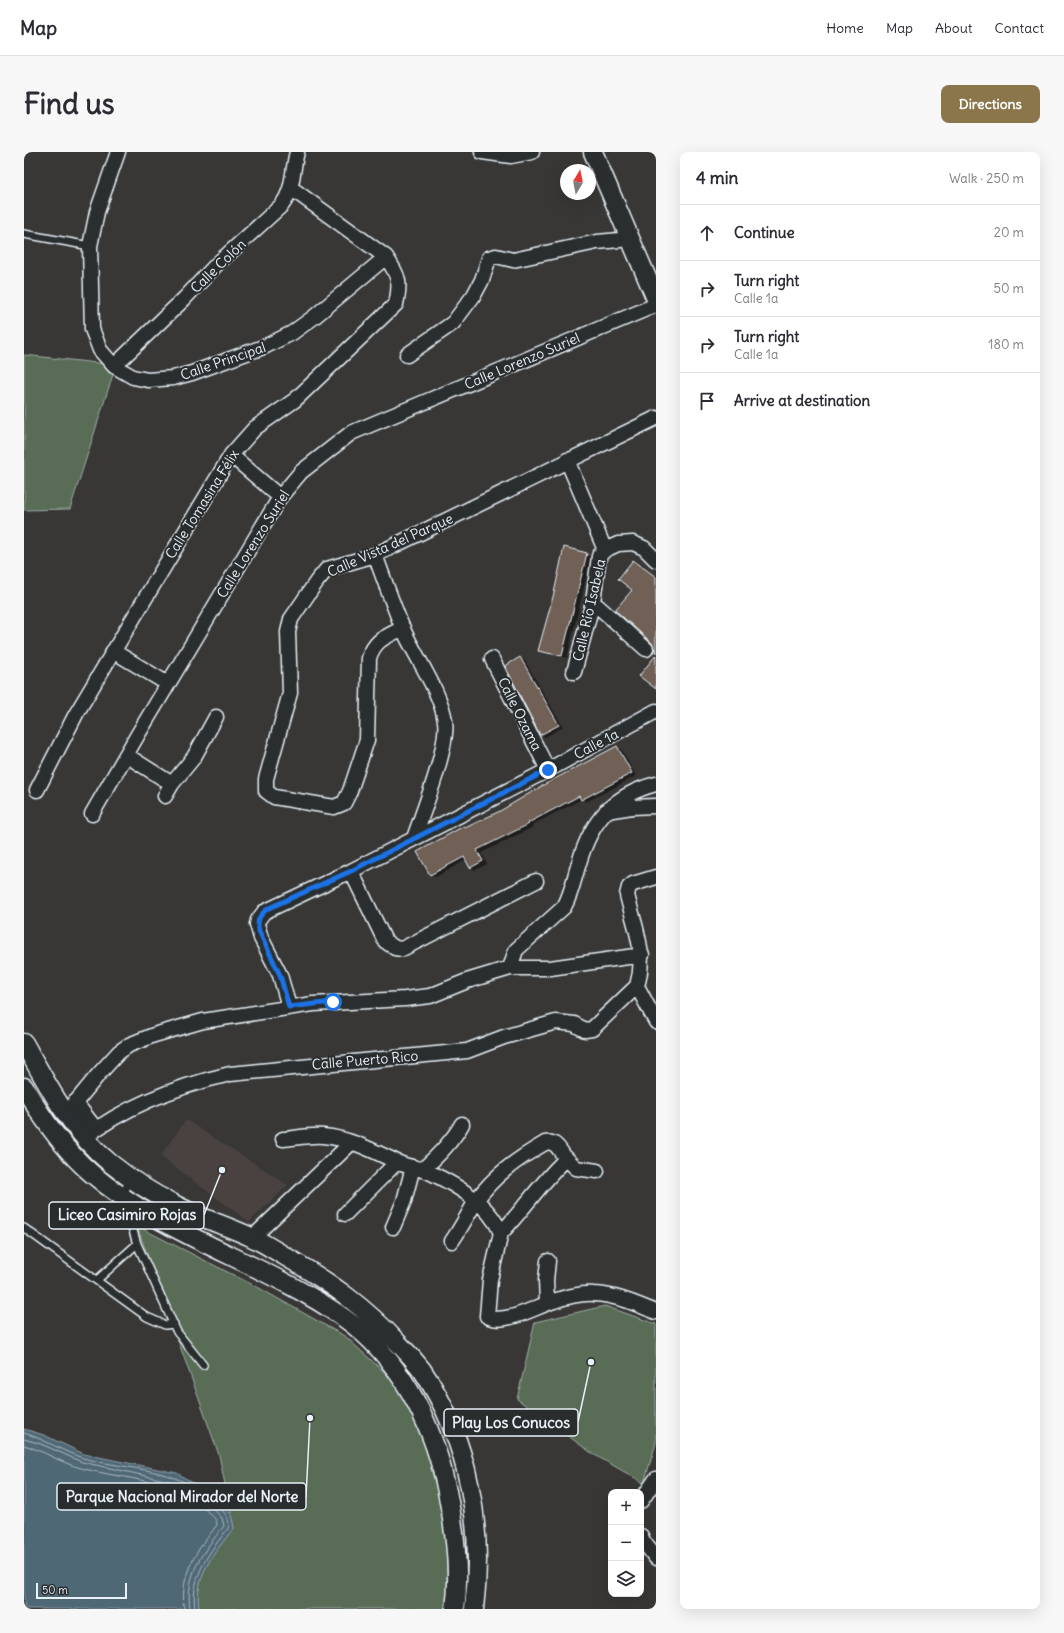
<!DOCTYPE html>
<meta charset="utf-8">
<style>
body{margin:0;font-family:Delius,sans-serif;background:#f7f7f7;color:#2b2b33}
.controls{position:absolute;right:12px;bottom:12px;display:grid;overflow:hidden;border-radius:8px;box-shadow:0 4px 16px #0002}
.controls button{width:36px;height:36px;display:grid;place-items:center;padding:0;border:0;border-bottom:1px solid #e1e1e2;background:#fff;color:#2b2b33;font:20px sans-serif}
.compass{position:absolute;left:536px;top:12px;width:36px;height:36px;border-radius:50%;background:#fff;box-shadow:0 4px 16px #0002;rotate:10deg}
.scale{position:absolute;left:12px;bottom:10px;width:91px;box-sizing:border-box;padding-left:4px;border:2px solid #e8f1f8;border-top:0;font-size:11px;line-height:14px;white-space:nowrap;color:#e8f1f8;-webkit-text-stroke:3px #2a2d2e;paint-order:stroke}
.stop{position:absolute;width:12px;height:12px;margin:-9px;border:3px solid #1a73e8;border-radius:50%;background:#fff}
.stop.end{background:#1a73e8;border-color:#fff;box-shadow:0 1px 4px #0008}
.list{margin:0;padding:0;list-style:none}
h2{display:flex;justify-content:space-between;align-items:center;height:52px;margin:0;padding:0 16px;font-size:17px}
h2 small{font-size:13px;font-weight:400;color:#7c7c81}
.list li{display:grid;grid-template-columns:26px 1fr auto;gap:12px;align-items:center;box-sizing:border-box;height:56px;padding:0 16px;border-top:1px solid #e1e1e2}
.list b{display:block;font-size:15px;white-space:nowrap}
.list p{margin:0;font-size:13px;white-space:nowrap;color:#7c7c81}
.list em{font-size:13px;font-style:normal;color:#7c7c81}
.icon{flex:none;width:22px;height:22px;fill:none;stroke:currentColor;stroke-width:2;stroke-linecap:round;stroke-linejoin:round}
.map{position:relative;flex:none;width:632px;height:1457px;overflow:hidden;border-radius:8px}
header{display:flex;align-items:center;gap:24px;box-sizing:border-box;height:56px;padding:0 20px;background:#fff;border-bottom:1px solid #e1e1e2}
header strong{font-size:19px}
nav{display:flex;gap:22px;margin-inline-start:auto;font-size:14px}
.intro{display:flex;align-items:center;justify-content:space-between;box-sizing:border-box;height:96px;padding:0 24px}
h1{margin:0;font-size:28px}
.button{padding:10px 18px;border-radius:8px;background:#8a764a;color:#fff;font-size:14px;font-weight:700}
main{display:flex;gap:24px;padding:0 24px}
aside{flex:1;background:#fff;border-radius:8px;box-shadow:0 4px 16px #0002}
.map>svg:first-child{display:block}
</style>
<header>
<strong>Map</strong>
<nav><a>Home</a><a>Map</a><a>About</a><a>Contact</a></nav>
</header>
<div class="intro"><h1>Find us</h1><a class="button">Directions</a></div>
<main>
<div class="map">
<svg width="632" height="1457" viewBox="0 0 632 1457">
<rect width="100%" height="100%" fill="#383736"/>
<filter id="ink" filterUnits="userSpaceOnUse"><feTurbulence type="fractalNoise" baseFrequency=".025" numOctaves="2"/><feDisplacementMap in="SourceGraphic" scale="8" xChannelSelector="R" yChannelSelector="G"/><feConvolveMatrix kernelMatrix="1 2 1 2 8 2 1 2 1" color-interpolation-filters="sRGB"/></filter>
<g filter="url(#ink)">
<path fill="#48433f" d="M 162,968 L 264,1033 L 225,1070 L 136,1004 Z"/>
<path fill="#596c57" stroke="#a0aea8" d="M 0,203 L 92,213 L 46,357 L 0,358 Z
M 113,1074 L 235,1136 L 322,1185 L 370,1229 L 412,1310 L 422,1385 L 424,1447 L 420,1457 L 175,1457 C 170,1423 190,1401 210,1376 L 195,1303 Z
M 581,1154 L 632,1172 L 632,1291 L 620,1331 L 569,1302 L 493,1247 L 511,1170 Z"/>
<path fill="#506875" stroke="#8d9fa9" d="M 0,1277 L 20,1283 L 60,1302 L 153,1321 L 188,1343 L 207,1362 L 210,1376 C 190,1401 170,1423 175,1457 L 0,1457 Z"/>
<path fill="#0007" d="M 540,396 L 567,405 L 543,506 L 515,499 L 531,442 Z
M 496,506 L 501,509 L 539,575 L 521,585 L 517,583 L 482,514 Z
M 593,596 L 598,598 L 612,624 L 562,650 L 558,647 L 508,673 L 509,675 L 457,701 L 463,712 L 451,718 L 447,716 L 442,708 L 412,725 L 407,723 L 394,700 L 476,660 Z"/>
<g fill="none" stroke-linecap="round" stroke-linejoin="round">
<path stroke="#abbac4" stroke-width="1" d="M 0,1281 C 21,1287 39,1300 59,1306 C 107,1319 155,1314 192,1353 C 200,1360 205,1364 205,1375 C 186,1400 166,1423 171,1457
M 0,1287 L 17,1292 L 58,1310 L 150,1330 L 183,1350 L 198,1366 L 200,1374 C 179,1400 161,1421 166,1457
M 0,1293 C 20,1299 37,1311 57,1316 C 101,1328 151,1326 185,1361 C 188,1364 193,1367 193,1373 C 172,1400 156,1420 160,1457"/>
</g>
<path fill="#6f6055" stroke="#e8f1f8" d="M 540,395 L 563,401 L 538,504 L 514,499 L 530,441 Z
M 609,408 L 632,425 L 632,501 L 628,491 L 591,458 L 608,438 L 594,427 Z
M 632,503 L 632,537 L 615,524 Z
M 496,505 L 535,573 L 516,583 L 481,514 Z
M 593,594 L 608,621 L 557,648 L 555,644 L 504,671 L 505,672 L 453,698 L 459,709 L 446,716 L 440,705 L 406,723 L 393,700 L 440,674 L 441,676 L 476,659 L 523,631 Z"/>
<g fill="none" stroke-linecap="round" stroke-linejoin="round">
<defs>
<path id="service" d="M 0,82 L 66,94
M 106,1025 L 99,1045 L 113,1092 L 153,1180 L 179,1213
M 0,1076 L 123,1165 L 141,1173 L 150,1172
M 73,1128 L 113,1092"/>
<path id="minor" d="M 94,0 L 73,60 L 66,94 L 68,177 L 76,198 L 90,214 L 109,225 L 124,228 L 149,226 L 168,221 L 242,194 L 268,181 L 290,165 L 362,105
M 458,0 L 487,4 L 508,0
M 383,203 L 429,171 L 450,143 L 458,128 L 465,106 L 472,104 L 489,108 L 573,90 L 607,87
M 90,214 L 160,147 L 192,113 L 258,53 C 270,37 268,18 273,0
M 207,303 L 256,345
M 543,308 L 581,398
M 351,403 C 360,427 369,453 379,477 C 391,504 417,540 421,569 C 425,594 399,660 390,686
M 569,450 L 622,497
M 379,476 C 362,485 351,487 345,506 L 343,588 L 326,639 L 320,651 L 310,655 L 250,645 L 242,639 L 242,627 L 266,541 L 264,480 L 267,467 L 293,429 L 303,417 L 351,403 L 632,266
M 89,499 L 144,532
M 468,507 L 524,618
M 550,520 L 569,450 L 575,404 L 581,398 L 594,392 L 609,391 L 620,396 L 632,408
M 102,603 L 148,632 L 170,605 L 192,565
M 13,638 L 52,562 L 207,303 L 231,276 L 271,248 L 372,152 C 377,130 375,124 362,105 L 267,36
M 141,644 L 148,632
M 582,659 L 608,655 L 632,654
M 68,662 L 113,584 L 256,345 L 277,320 L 327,281 L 632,153
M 327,719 L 361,789 L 371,796 L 378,797 L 512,729
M 486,816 L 492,798 L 540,755 C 548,741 550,726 555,711 C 567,669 589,643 632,632
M 613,834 C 623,800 611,776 603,743 L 605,735 L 609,732 L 632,725
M 613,834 L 632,870
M 265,855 L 256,823 L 237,786 L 233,772 L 234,768 L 240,760 L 327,719 L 524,618 L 632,559
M 51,950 L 72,977
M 42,962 L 74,923 L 95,900 L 105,893 L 130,883 L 179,869 L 289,852 L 381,847 L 406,844 L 443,829 L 486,816 L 526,816 L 618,803
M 60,986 C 103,953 154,934 206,922 L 443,899 L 480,885 L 532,870 L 550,872 L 561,878 L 568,877 L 613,834
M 259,987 C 272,986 285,983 299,984 C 325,986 350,999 373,1010 C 383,1015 396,1016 407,1021 C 434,1034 465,1052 477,1081 L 466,1128 L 463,1164 C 480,1174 513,1154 530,1149 C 542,1145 558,1141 570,1142 C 593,1143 612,1152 632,1160
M 540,1004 L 552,1016 L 573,1019
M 398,1018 C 414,1004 428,990 438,972
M 321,1062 L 373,1010
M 369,1075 L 380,1049 L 389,1015
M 228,1086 L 325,993 L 330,991
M 428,1089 C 437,1076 444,1062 452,1049 C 470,1023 495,1006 521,991 C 531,988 535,997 540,1004 L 539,1010 C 516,1032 499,1058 477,1081
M 523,1151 L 522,1128 L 524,1109
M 617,1349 L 632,1327
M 617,1384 L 619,1389 L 632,1406"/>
<path id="tertiary" d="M 569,0 L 632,147
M 0,891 C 24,934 47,979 86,1011 C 105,1026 127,1041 148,1051 C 173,1065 201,1073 227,1085 C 240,1091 252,1099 264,1106 C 307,1131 341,1155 375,1192 C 383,1200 391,1209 398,1218 C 445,1287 460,1376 450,1457
M 0,935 C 18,966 39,997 67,1021 C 142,1085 240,1110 320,1166 C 374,1204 407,1267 421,1330 C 430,1371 437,1416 431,1457"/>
</defs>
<use href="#service" stroke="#e8f1f8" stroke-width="10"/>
<use href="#minor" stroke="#e8f1f8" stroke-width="17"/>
<use href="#tertiary" stroke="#e8f1f8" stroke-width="21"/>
<use href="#service" stroke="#2a2d2e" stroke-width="7"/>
<use href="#minor" stroke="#2a2d2e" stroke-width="14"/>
<use href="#tertiary" stroke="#2a2d2e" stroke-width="18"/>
</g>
</g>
<g fill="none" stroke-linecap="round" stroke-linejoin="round" filter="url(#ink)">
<path stroke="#1a73e8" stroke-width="5" d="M 309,850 L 265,855 L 256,823 L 235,779 C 232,768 236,762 245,756 L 327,719 L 524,618"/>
</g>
<g text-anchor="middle" stroke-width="4" stroke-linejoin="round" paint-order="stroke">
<g font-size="14" fill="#e8f1f8" stroke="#2a2d2e">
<text transform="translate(194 114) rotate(-44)" y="5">Calle Colón</text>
<text transform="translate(199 209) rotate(-19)" y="5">Calle Principal</text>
<text transform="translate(498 209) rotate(-23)" y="5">Calle Lorenzo Suriel</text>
<text transform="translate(178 352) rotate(-58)" y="5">Calle Tomasina Félix</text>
<text transform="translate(229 392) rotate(-58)" y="5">Calle Lorenzo Suriel</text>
<text transform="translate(366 393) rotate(-24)" y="5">Calle Vista del Parque</text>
<text transform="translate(565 458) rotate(-77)" y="5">Calle Río Isabela</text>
<text transform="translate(496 562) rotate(63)" y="5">Calle Ozama</text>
<text transform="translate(572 592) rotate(-28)" y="5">Calle 1a</text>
<text transform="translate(341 908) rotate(-5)" y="5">Calle Puerto Rico</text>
</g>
</g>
<path fill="none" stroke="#e8f1f8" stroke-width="1.5" d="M198 1018L180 1063M567 1210L554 1270M286 1266L282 1345"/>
<g fill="#e8f1f8" stroke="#2a2d2e" stroke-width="1.5">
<circle cx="198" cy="1018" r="4"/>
<circle cx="567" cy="1210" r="4"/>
<circle cx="286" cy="1266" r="4"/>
</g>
<g fill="#2a2d2e" stroke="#e8f1f8" stroke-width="1.5">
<rect x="25" y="1050" width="155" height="27" rx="4"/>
<rect x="420" y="1257" width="134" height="27" rx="4"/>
<rect x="33" y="1331" width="249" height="27" rx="4"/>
</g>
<g font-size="15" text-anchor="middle" font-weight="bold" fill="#e8f1f8">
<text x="103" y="1068">Liceo Casimiro Rojas</text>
<text x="487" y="1276">Play Los Conucos</text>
<text x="158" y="1350">Parque Nacional Mirador del Norte</text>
</g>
</svg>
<div class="controls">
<button>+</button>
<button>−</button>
<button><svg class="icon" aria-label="layers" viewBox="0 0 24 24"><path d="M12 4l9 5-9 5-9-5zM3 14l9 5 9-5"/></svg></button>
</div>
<svg class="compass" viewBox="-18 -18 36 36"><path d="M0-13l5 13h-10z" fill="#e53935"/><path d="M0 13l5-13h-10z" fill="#7c7c81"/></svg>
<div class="scale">50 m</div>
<div class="stop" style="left:309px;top:850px"></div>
<div class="stop end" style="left:524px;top:618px"></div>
</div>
<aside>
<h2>4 min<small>Walk · 250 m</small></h2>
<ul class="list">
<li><svg class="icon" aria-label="ahead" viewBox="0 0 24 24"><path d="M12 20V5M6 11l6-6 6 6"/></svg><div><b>Continue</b></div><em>20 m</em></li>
<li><svg class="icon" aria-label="right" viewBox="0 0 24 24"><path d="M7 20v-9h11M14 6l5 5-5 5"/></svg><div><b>Turn right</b><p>Calle 1a</p></div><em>50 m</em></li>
<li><svg class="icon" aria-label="right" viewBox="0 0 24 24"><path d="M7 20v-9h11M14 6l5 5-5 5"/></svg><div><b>Turn right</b><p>Calle 1a</p></div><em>180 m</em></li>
<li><svg class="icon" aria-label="arrive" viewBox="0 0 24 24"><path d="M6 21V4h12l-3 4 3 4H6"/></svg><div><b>Arrive at destination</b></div></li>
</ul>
</aside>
</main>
